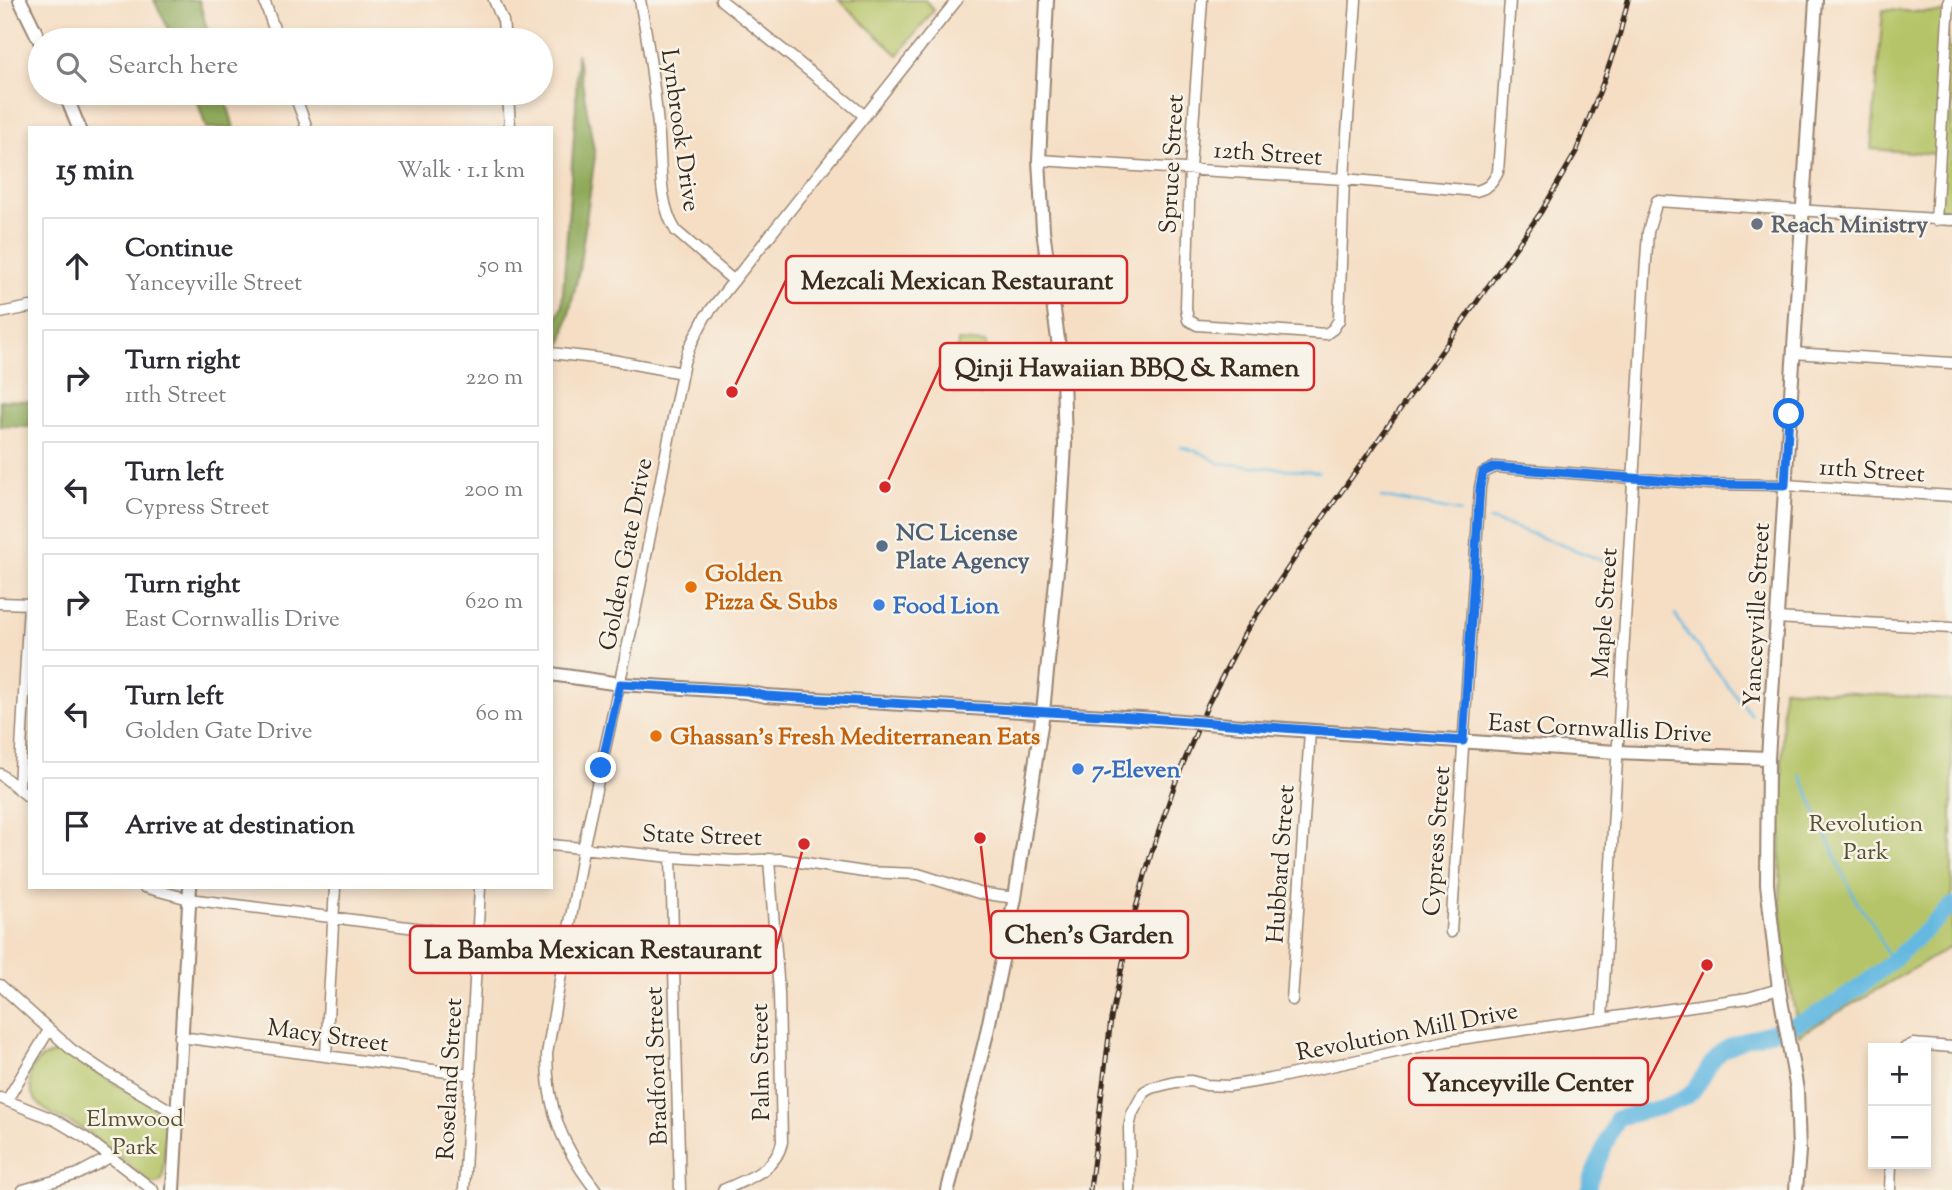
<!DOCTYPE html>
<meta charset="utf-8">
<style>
body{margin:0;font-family:"Sorts Mill Goudy",serif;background:#f7f7f7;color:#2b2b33}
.controls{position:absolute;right:21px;bottom:21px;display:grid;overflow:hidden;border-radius:0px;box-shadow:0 4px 10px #0003}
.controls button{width:63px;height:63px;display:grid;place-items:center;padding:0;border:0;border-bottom:2px solid #e1e1e2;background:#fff;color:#2b2b33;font:35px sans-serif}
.stop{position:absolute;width:21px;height:21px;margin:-16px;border:5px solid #1a73e8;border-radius:50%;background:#fff}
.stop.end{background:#1a73e8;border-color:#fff;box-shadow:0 2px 7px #0008}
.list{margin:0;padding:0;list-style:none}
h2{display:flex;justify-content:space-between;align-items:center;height:91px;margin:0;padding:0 28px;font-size:30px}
h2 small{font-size:23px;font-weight:400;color:#7c7c81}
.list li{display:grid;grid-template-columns:46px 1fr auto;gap:21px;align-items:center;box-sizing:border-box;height:98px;margin:0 14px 14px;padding:0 14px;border:2px solid #e1e1e2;border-radius:0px}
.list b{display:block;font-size:26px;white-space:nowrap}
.list p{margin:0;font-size:23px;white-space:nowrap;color:#7c7c81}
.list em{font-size:23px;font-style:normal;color:#7c7c81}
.icon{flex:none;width:38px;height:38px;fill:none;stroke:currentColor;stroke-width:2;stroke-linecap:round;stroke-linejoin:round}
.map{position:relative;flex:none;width:1952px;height:1190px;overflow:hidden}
.search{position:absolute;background:#fff;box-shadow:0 4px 10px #0003;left:28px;top:28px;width:525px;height:77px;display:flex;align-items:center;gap:18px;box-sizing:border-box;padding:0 24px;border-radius:38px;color:#7c7c81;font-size:26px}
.panel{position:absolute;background:#fff;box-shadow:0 4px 10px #0003;left:28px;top:126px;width:525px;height:763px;border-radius:0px}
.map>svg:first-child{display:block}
</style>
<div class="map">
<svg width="1952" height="1190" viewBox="0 0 1952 1190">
<rect width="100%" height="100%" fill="#f7f3e8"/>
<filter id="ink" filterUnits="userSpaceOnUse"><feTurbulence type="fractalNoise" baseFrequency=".0143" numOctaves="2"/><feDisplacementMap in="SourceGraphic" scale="14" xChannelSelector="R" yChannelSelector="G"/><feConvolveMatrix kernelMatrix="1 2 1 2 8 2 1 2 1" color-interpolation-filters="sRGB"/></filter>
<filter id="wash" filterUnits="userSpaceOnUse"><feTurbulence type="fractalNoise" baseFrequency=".00686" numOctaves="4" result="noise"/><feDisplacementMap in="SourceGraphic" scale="28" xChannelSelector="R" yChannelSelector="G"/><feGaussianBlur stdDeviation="1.57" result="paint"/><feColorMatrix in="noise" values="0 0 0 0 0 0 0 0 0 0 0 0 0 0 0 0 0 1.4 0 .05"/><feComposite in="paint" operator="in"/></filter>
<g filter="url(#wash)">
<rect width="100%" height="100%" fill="#f5dec4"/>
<path fill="#b5c467" stroke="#787742" stroke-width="2" d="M 839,0 L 925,0 L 934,10 L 898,55 Z
M 1883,10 L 1949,13 L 1947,48 L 1952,49 L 1952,212 L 1932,211 L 1936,154 L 1871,149 Z
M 958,341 L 986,343 L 982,395 L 955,393 Z
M 1783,688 L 1952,700 L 1952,946 L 1799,1035 L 1785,957 L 1780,899 Z
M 55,1053 L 66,1054 L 164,1113 L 166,1118 L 163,1178 C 159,1184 155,1184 148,1182 C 129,1166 110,1148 89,1133 C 65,1117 27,1113 30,1077 C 31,1062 42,1057 55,1053 Z"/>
<path fill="#90aa5c" stroke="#666a3d" stroke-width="2" d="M 154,0 L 199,0 L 210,40 L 174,40 Z
M 577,53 L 595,156 L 579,271 L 562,344 C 542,339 556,319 562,306 L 576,106 Z
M 195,93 L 224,93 L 234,128 L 206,128 Z
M 0,400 L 30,401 L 30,427 L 0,426 Z"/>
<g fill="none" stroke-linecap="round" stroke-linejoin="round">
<path stroke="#65b9e1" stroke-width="2.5" d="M 1181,447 L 1202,453 L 1219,463 L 1318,472
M 1381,497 L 1461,512
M 1490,520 L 1516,528 L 1615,565
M 1675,614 L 1688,635 L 1751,715
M 1800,774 L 1843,874 L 1858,905 L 1871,920 L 1891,962"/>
<path stroke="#65b9e1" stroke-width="16" d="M 1589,1190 L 1591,1178 L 1617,1118 C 1636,1113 1679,1106 1692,1092 C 1706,1077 1710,1057 1729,1047 C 1753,1035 1780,1031 1805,1020 C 1862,993 1907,948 1952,905"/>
</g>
</g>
<g filter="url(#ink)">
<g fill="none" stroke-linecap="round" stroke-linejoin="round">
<defs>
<path id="minor" d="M 264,0 L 278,40
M 494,0 L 503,21 L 505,40
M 640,0 C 648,41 654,83 658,125 C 662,159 657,201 676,231 L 734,281
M 721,0 L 865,116
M 1202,0 L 1190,169 L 1186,308 L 1188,320 L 1197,325 L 1326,334 L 1333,329 L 1339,320 L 1344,179 L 1356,0
M 294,93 L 307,128
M 508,93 L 510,128
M 1039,160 L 1344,179 L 1476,191 C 1488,188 1492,184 1498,172 L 1510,0
M 1936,220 L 1949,0
M 0,313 L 30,307
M 551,353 L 612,360 L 682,373
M 1793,353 L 1952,363
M 0,603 L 30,604
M 1776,618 L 1952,628
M 0,774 L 30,798
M 19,787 L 29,604
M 551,845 L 671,857 L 737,861 L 780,859 L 864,872 L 918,874 L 979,893 L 1015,898
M 671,857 L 680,1190
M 144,887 L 189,899 L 564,947
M 1451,932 L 1480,487 L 1483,473 L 1495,467 L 1708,484 L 1785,485 L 1952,496
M 0,985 L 72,1050 L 105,1072 L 177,1114
M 1292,1000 L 1310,731
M 1602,1019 L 1645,275 L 1648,232 L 1657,201 L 1952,220
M 180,1037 L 471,1075
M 1905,1048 L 1913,1044 L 1952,1047
M 326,1055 L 335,887
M 0,1098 L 55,1120 L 87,1139 L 153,1190
M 7,1100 L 49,1030
M 23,1190 L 78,1174 L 110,1157
M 464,1190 L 480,887
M 596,1190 C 562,1147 547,1109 547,1054 L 583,849 L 634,617 L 684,362 L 690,346 L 705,317 L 957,0
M 723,1190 C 747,1179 776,1171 782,1142 L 779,992 L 769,859
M 1130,1190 L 1129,1128 L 1132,1114 L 1144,1092 L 1151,1088 L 1176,1082 L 1191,1081 L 1206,1085 L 1229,1086 L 1271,1079 L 1446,1041 L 1748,998 L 1779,989
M 1890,1190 L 1891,1164"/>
<path id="major" d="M 20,0 L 40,41
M 65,93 L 79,128
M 551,674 L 620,684 L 746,692 L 766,696 L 1158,719
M 1242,726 L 1616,752 L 1768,758
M 173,1190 L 190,887
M 948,1190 L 986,1037 L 1015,898 L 1043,712 L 1059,550 L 1065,445 L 1063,376 L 1043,230 L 1039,160 L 1047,0
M 1796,1190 L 1799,1151 L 1797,1090 L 1779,989 L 1767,884 L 1768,758 L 1816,0"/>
</defs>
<use href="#minor" stroke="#988471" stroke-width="13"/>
<use href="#major" stroke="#988471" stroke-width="16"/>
<use href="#minor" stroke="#fff" stroke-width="10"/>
<use href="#major" stroke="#fff" stroke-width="12"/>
<defs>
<path id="rail" d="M 1090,1190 L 1111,1019 L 1130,929 L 1151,854 L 1176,781 L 1208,704 L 1246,631 L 1304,544 L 1541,212 L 1576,152 L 1604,80 L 1620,33 L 1628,0"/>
</defs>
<use href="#rail" stroke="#3b2a1e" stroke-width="5"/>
<use href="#rail" stroke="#f7f3e8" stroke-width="2.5" stroke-dasharray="8" stroke-linecap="butt"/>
<defs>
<path id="major-bridge" d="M 1158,719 L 1242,726"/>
</defs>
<use href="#major-bridge" stroke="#988471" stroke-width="16" stroke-linecap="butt"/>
<use href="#major-bridge" stroke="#fff" stroke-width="12"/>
</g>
</g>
<g fill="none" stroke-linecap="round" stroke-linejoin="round" filter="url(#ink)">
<path stroke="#1a73e8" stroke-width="9" d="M 601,768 L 620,684 L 746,691 L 766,696 L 1119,716 L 1463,741 L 1480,487 L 1483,472 L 1495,467 L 1708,484 L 1785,485 L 1789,414"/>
</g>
<circle fill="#6b7280" stroke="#f7f3e8" stroke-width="2.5" cx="1757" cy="224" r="7"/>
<circle fill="#5c6f8a" stroke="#f7f3e8" stroke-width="2.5" cx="882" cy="546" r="7"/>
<g fill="#e8710a" stroke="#f7f3e8" stroke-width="2.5">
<circle cx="691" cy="587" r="7"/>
<circle cx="656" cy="736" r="7"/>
</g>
<g fill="#3f7fe0" stroke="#f7f3e8" stroke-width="2.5">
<circle cx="879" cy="605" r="7"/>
<circle cx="1078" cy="769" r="7"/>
</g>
<g text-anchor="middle" stroke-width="5" stroke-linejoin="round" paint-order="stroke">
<g font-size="24" fill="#3b2a1e" stroke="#f7f3e8">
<text transform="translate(681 130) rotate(82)" y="8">Lynbrook Drive</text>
<text transform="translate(1268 153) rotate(4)" y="8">12th Street</text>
<text transform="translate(1171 164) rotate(-87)" y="8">Spruce Street</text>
<text transform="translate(1872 470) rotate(4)" y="8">11th Street</text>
<text transform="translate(625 554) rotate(-79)" y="8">Golden Gate Drive</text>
<text transform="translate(1604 613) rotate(-86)" y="8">Maple Street</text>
<text transform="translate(1756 615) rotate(-87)" y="8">Yanceyville Street</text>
<text transform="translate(1600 728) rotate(3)" y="8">East Cornwallis Drive</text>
<text transform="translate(702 835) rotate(2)" y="8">State Street</text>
<text transform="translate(1436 841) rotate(-86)" y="8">Cypress Street</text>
<text transform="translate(1280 864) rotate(-86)" y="8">Hubbard Street</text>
<text transform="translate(1407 1031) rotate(-11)" y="8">Revolution Mill Drive</text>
<text transform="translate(328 1035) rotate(8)" y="8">Macy Street</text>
<text transform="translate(760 1062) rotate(-91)" y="8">Palm Street</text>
<text transform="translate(656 1066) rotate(-92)" y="8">Bradford Street</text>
<text transform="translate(449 1079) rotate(-87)" y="8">Roseland Street</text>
</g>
<g font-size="24" font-weight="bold" fill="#5b616d" stroke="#f7f3e8" text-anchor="start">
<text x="1771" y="232">Reach Ministry</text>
</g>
<g font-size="24" font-weight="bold" fill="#4e5e75" stroke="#f7f3e8" text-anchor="start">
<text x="896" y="540">NC License<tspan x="896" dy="28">Plate Agency</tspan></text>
</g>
<g font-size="24" font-weight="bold" fill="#c56008" stroke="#f7f3e8" text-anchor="start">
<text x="705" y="581">Golden<tspan x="705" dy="28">Pizza &amp; Subs</tspan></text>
<text x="670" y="744">Ghassan's Fresh Mediterranean Eats</text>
</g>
<g font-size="24" font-weight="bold" fill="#366cbe" stroke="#f7f3e8" text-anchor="start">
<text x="893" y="613">Food Lion</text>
<text x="1092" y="777">7-Eleven</text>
</g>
<g font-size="24" fill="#5a5030" stroke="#f7f3e8">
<text x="1866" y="831">Revolution<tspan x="1866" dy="28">Park</tspan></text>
<text x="135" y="1126">Elmwood<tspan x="135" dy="28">Park</tspan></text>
</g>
</g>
<path fill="none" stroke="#d62828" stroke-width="2.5" d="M732 392L786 280M885 487L940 367M980 838L991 934M804 844L776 949M1707 965L1648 1082"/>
<g fill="#d62828" stroke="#f7f3e8" stroke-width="2.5">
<circle cx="732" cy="392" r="7"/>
<circle cx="885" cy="487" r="7"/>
<circle cx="980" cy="838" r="7"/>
<circle cx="804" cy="844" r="7"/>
<circle cx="1707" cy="965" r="7"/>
</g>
<g fill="#f7f3e8" stroke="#d62828" stroke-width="2.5">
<rect x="786" y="256" width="341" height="47" rx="7"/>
<rect x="940" y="343" width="374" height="47" rx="7"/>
<rect x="991" y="911" width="197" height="47" rx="7"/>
<rect x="410" y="926" width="366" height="47" rx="7"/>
<rect x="1409" y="1058" width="239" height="47" rx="7"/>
</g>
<g font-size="26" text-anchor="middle" font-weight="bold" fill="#3b2a1e">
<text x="957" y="289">Mezcali Mexican Restaurant</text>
<text x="1127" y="376">Qinji Hawaiian BBQ &amp; Ramen</text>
<text x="1089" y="943">Chen's Garden</text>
<text x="593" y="958">La Bamba Mexican Restaurant</text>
<text x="1528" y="1091">Yanceyville Center</text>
</g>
</svg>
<div class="controls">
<button>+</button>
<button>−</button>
</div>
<div class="stop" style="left:1789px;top:414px"></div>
<div class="stop end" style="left:601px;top:768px"></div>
<div class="search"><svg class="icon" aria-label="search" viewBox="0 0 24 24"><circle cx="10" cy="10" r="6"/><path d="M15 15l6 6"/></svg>Search here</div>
<section class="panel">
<h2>15 min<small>Walk · 1.1 km</small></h2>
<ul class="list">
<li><svg class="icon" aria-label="ahead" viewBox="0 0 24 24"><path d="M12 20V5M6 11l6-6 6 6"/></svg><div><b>Continue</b><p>Yanceyville Street</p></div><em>50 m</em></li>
<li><svg class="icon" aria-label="right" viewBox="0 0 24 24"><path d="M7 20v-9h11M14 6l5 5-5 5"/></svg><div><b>Turn right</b><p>11th Street</p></div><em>220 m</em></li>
<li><svg class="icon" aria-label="left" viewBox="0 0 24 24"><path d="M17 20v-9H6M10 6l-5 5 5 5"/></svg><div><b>Turn left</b><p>Cypress Street</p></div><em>200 m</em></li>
<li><svg class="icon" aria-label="right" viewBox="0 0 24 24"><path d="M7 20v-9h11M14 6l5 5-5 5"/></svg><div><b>Turn right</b><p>East Cornwallis Drive</p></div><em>620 m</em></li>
<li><svg class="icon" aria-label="left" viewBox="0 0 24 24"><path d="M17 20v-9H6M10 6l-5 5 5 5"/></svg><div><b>Turn left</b><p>Golden Gate Drive</p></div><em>60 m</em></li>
<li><svg class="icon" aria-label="arrive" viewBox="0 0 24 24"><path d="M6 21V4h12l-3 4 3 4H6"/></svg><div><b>Arrive at destination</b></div></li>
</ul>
</section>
</div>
